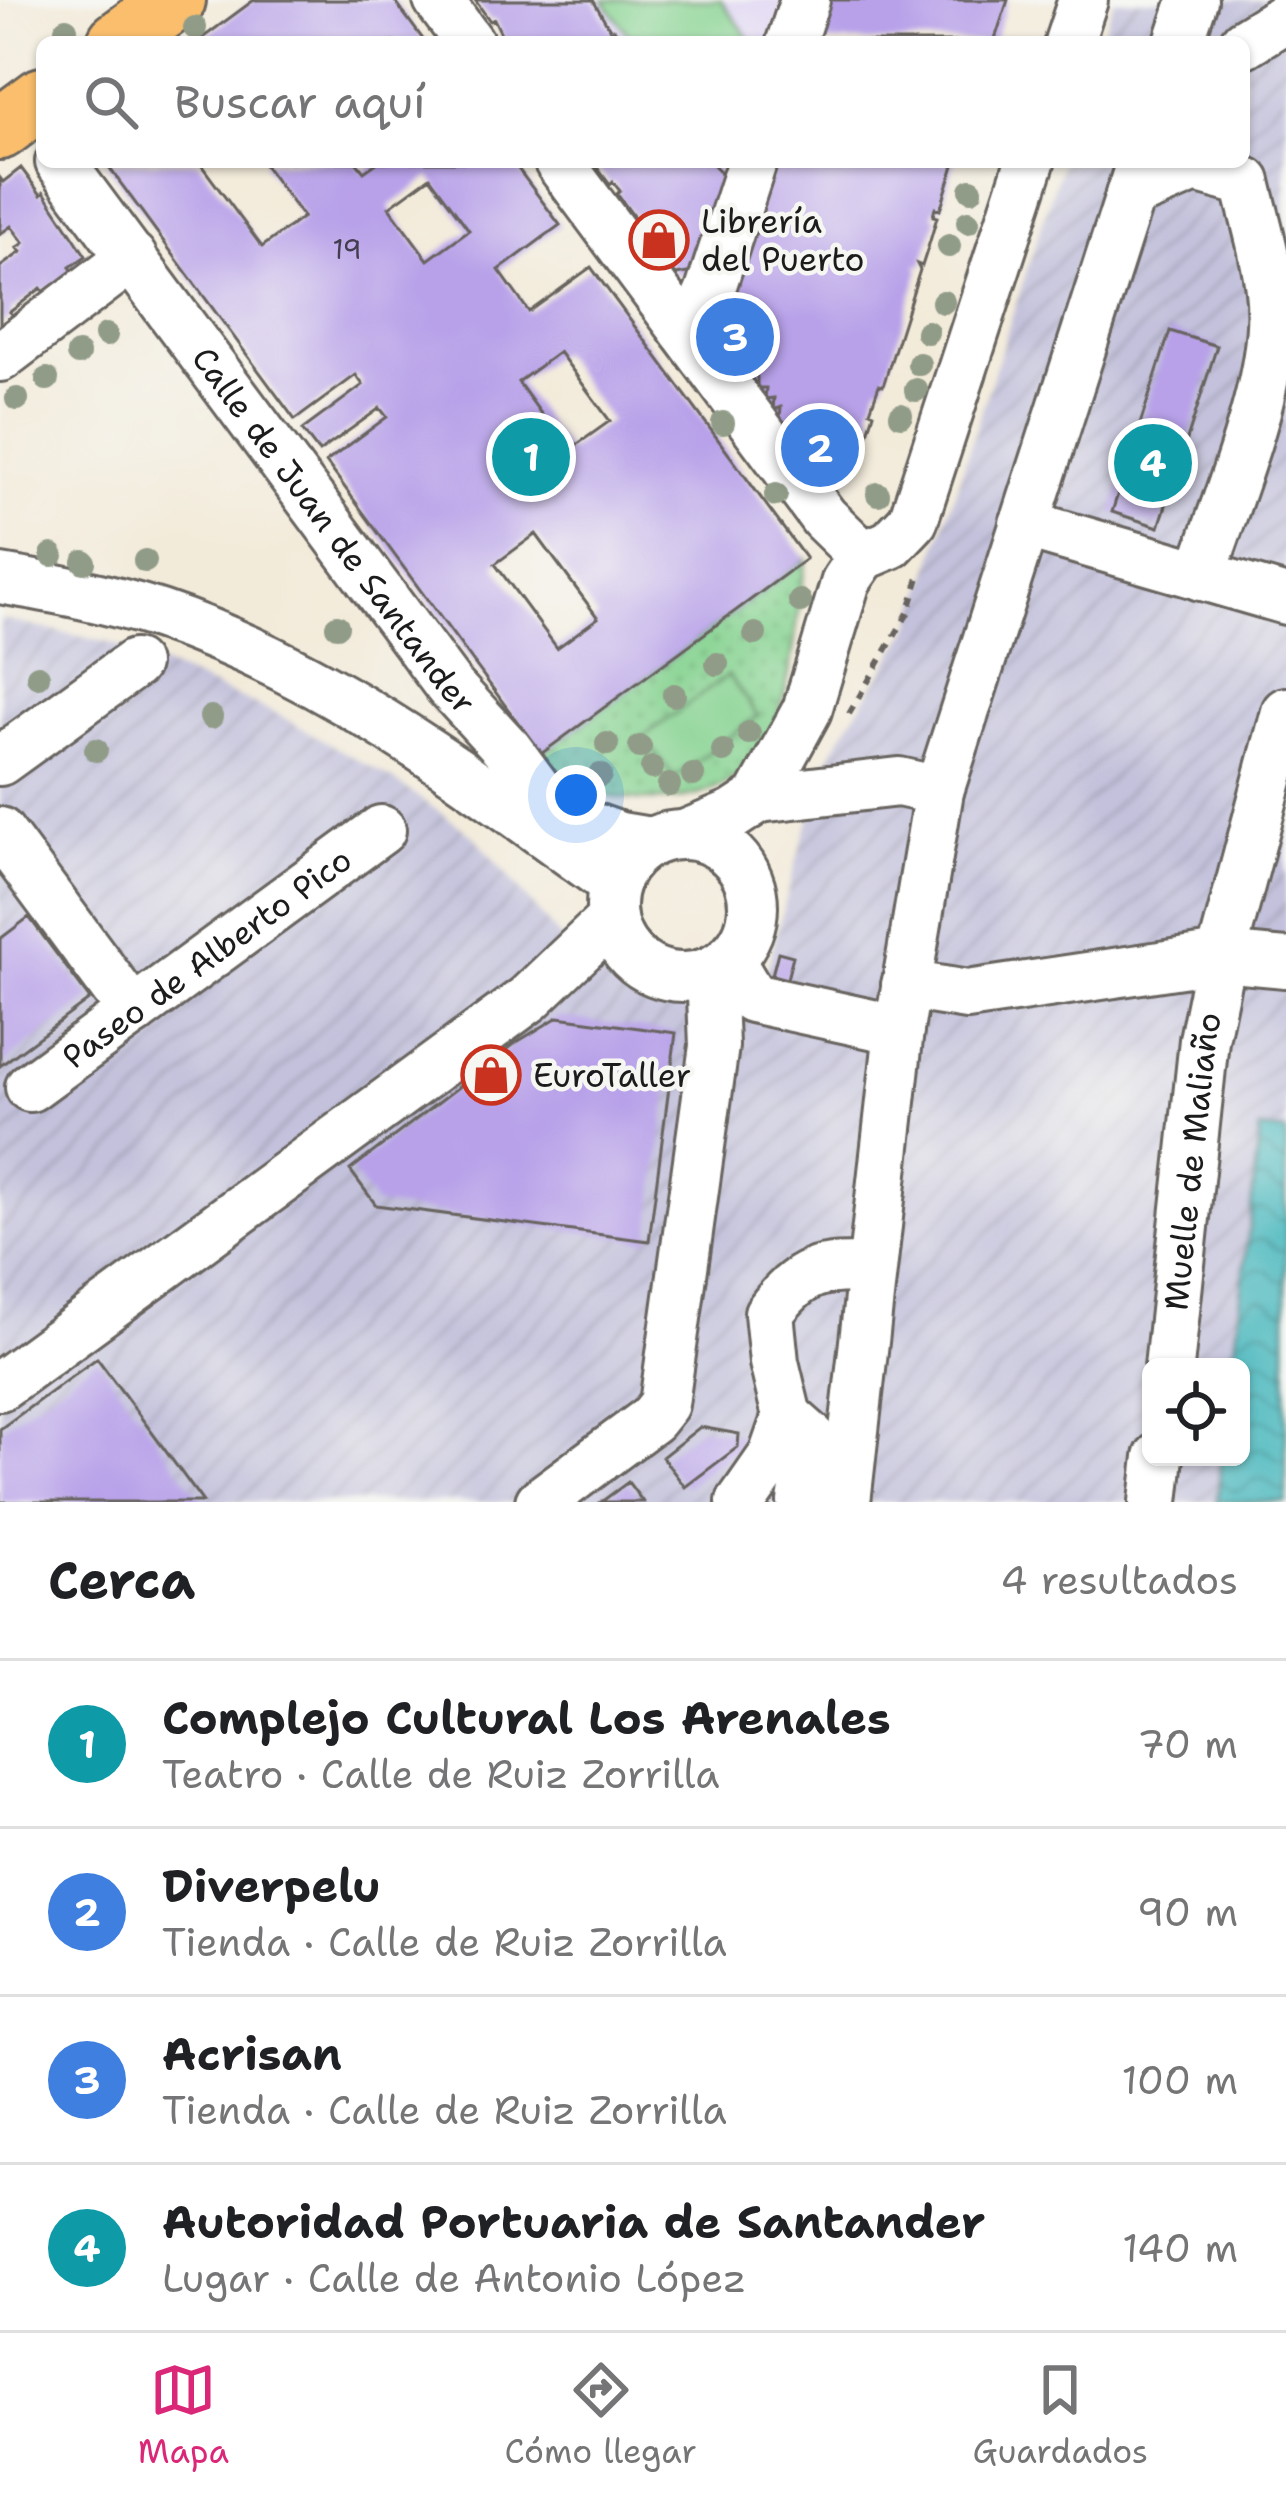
<!DOCTYPE html>
<html lang="es">
<meta charset="utf-8">
<style>
body{margin:0;font-family:"Shantell Sans",sans-serif;background:#f2f2f2;color:#202124}
.controls{position:absolute;right:36px;bottom:36px;display:grid;overflow:hidden;border-radius:18px;box-shadow:0 3px 9px #0004}
.controls button{width:108px;height:108px;display:grid;place-items:center;padding:0;border:0;border-bottom:3px solid #e0e0e0;background:#fff;color:#202124;font:60px sans-serif}
.you{position:absolute;left:576px;top:795px;width:42px;height:42px;margin:-30px;border:9px solid #fff;border-radius:50%;background:#1a73e8;box-shadow:0 0 0 18px #1a73e833}
.badge{display:grid;place-items:center;width:78px;height:78px;border-radius:50%;background:#db2777;color:#fff;font-size:39px;font-weight:700}
.pin{position:absolute;translate:-50% -50%;border:6px solid #fff;box-shadow:0 3px 12px #0006}
.list{margin:0;padding:0;list-style:none}
h2{display:flex;justify-content:space-between;align-items:center;height:156px;margin:0;padding:0 48px;font-size:51px}
h2 small{font-size:39px;font-weight:400;color:#757577}
.list li{display:grid;grid-template-columns:78px 1fr auto;gap:36px;align-items:center;box-sizing:border-box;height:168px;padding:0 48px;border-top:3px solid #e0e0e0}
.list b{display:block;font-size:45px;white-space:nowrap}
.list p{margin:0;font-size:39px;white-space:nowrap;color:#757577}
.list em{font-size:39px;font-style:normal;color:#757577}
.icon{flex:none;width:66px;height:66px;fill:none;stroke:currentColor;stroke-width:2;stroke-linecap:round;stroke-linejoin:round}
.map{position:relative;flex:none;width:1286px;height:1502px;overflow:hidden}
.search{position:absolute;background:#fff;box-shadow:0 3px 9px #0004;left:36px;right:36px;top:36px;height:132px;display:flex;align-items:center;gap:30px;box-sizing:border-box;padding:0 42px;border-radius:18px;color:#757577;font-size:45px}
.sheet{height:828px;background:#fff}
nav{display:flex;justify-content:space-around;align-items:center;box-sizing:border-box;height:168px;border-top:3px solid #e0e0e0;background:#fff;font-size:33px;color:#757577}
nav a{display:grid;justify-items:center;gap:6px}
nav .on{color:#db2777}
.map>svg:first-child{display:block}
</style>
<div class="map">
<svg width="1286" height="1502" viewBox="0 0 1286 1502">
<defs>
<pattern id="industrial-furrows" width="10" height="10" patternUnits="userSpaceOnUse" patternTransform="scale(3)"><rect width="10" height="10" fill="#c3c1db"/><path d="M-1 1l2-2M0 10L10 0M9 11l2-2" fill="none" stroke="#a7a5bb"/></pattern>
<pattern id="green-dots" width="8" height="8" patternUnits="userSpaceOnUse" patternTransform="scale(3)"><rect width="8" height="8" fill="#86d391"/><path d="M2 2h.1M6 6h.1" fill="none" stroke="#73b57c" stroke-width="1.8" stroke-linecap="round"/></pattern>
<pattern id="water-waves" width="16" height="10" patternUnits="userSpaceOnUse" patternTransform="scale(3)"><rect width="16" height="10" fill="#47b7bd"/><path d="M0 5q4-4 8 0t8 0" fill="none" stroke="#3a9499"/></pattern>
</defs>
<rect width="100%" height="100%" fill="#f6f6f2"/>
<filter id="ink" filterUnits="userSpaceOnUse"><feTurbulence type="fractalNoise" baseFrequency=".00833" numOctaves="2"/><feDisplacementMap in="SourceGraphic" scale="24" xChannelSelector="R" yChannelSelector="G"/><feConvolveMatrix kernelMatrix="1 2 1 2 8 2 1 2 1" color-interpolation-filters="sRGB"/></filter>
<filter id="wash" filterUnits="userSpaceOnUse"><feTurbulence type="fractalNoise" baseFrequency=".004" numOctaves="4" result="noise"/><feDisplacementMap in="SourceGraphic" scale="48" xChannelSelector="R" yChannelSelector="G"/><feGaussianBlur stdDeviation="2.7" result="paint"/><feColorMatrix in="noise" values="0 0 0 0 0 0 0 0 0 0 0 0 0 0 0 0 0 1.4 0 .05"/><feComposite in="paint" operator="in"/></filter>
<g filter="url(#wash)">
<rect width="100%" height="100%" fill="#f3ebda"/>
<path fill="#dfd5f5" d="M 593,0 L 785,0 L 771,42 L 624,42 L 614,29 L 611,31 Z"/>
<path fill="url(#industrial-furrows)" d="M 1114,0 L 1286,0 L 1286,1131 L 1260,1130 L 1233,1367 L 1151,1367 L 1151,1457 L 1222,1457 L 1217,1502 L 0,1502 L 0,619 L 110,643 L 277,714 L 392,779 L 474,836 L 560,938 L 752,1023 L 802,841 L 832,751 L 912,625 L 1062,162 L 1244,162 L 1244,42 L 1100,42 Z"/>
<path fill="url(#green-dots)" stroke="#517856" stroke-width="3" d="M 806,559 C 787,674 795,808 639,800 C 602,798 562,785 541,754 Z"/>
<path fill="#86d391" stroke="#517856" stroke-width="3" d="M 603,0 L 721,0 L 752,42 L 634,42 Z
M 728,675 L 758,716 L 674,778 L 643,737 Z"/>
<path fill="url(#water-waves)" stroke="#326a6c" stroke-width="3" d="M 1260,1129 L 1286,1132 L 1286,1502 L 1217,1502 L 1222,1457 L 1241,1457 L 1241,1367 L 1233,1367 Z"/>
<g id="blocks">
<path fill="#b8a1e9" fill-rule="evenodd" d="M 254,0 L 394,0 L 425,42 L 197,42 Z
M 475,0 L 593,0 L 611,31 L 614,29 L 624,42 L 505,42 L 494,19 L 490,21 Z
M 821,0 L 1008,0 L 994,42 L 810,42 Z
M 105,162 L 199,162 L 262,247 L 303,217 L 262,162 L 356,162 L 364,172 L 378,162 L 513,162 L 560,225 L 499,270 L 529,312 L 591,267 L 806,559 L 541,754 L 326,462 L 387,417 L 380,408 L 319,452 L 302,430 L 363,385 L 356,375 L 295,420 ZM 430,177 L 469,230 L 428,260 L 389,207 ZM 559,352 L 610,421 L 568,451 L 518,382 ZM 536,534 L 598,618 L 557,648 L 495,564 Z
M 593,162 L 712,162 L 720,173 L 733,174 L 704,270 L 676,275 L 657,248 L 660,246 L 653,236 L 650,239 L 617,194 L 620,191 L 613,182 L 610,185 Z
M 772,162 L 955,162 L 940,210 L 935,208 L 933,216 L 937,217 L 930,241 L 922,266 L 917,264 L 920,270 L 883,386 L 879,385 L 870,411 L 874,413 L 860,459 L 856,457 L 850,476 L 834,480 L 824,466 L 816,467 L 817,456 L 811,449 L 803,450 L 804,439 L 795,439 L 796,428 L 788,429 L 780,419 L 781,407 L 773,410 L 774,398 L 765,399 L 766,388 L 757,388 L 757,377 L 750,367 L 742,368 L 743,357 L 734,358 L 735,346 L 726,348 L 727,336 L 718,337 Z
M 21,168 L 41,195 L 44,192 L 86,256 L 70,267 L 73,271 L 44,292 L 41,288 L 10,312 L 13,315 L 0,325 L 0,267 L 21,252 L 17,248 L 24,243 L 11,226 L 0,234 L 0,178 L 3,182 Z
M 1170,331 L 1217,346 L 1159,527 L 1112,512 Z
M 29,917 L 90,999 L 0,1066 L 0,939 Z
M 778,952 L 793,956 L 787,979 L 772,975 Z
M 558,1017 L 676,1033 L 649,1241 L 376,1205 L 350,1170 L 517,1042 Z
M 97,1358 L 162,1446 L 203,1502 L 0,1502 L 0,1429 Z
M 700,1427 L 739,1434 L 738,1447 L 685,1487 L 662,1457 Z
M 628,1482 L 643,1502 L 601,1502 Z"/>
</g>
</g>
<g filter="url(#ink)">
<use href="#blocks" fill-opacity="0" stroke="#67645e" stroke-width="3"/>
<g fill="none" stroke-linecap="round" stroke-linejoin="round">
<defs>
<g id="minor">
<path d="M 438,0 L 469,42"/>
<path d="M 791,42 L 805,0"/>
<path d="M 1069,42 L 1083,0"/>
<path d="M 1179,42 L 1193,0"/>
<path d="M 1244,43 L 1286,17"/>
<path id="s1" d="M 60,162 L 449,686 L 508,750 L 542,796 L 578,822 L 620,837 L 650,842"/>
<path d="M 559,162 L 824,518 L 863,556"/>
<path d="M 1130,195 L 1195,168 L 1246,182 C 1254,217 1266,254 1270,290 C 1281,373 1227,496 1201,576"/>
<path d="M 684,330 L 703,307 L 710,291 L 752,162"/>
<path d="M 0,357 L 132,257"/>
<path d="M 1024,524 L 1286,600"/>
<path d="M 0,579 C 54,588 108,598 160,615 C 328,671 472,781 614,884"/>
<path d="M 0,761 L 134,664"/>
<path d="M 759,798 L 899,782 L 939,791"/>
<path d="M 0,832 L 133,1012"/>
<path d="M 689,833 L 733,815 L 759,798 L 807,710 L 846,581 L 863,556 L 891,544 L 913,521 L 1030,162"/>
<circle cx="682" cy="906" r="71"/>
<path d="M 729,959 L 752,998 L 899,1030"/>
<path d="M 906,985 L 967,995 L 1221,957 L 1286,963"/>
<path id="s2" d="M 30,1087 L 381,830"/>
<path id="s3" d="M 1169,1367 L 1204,1040 L 1221,957 L 1286,712"/>
<path d="M 0,1386 L 528,999 L 612,919"/>
<path d="M 787,1416 L 812,1438 L 802,1502"/>
<path d="M 540,1502 L 652,1419 L 664,1404 L 714,1046 L 711,971"/>
<path d="M 741,1502 L 773,1456 L 787,1416 L 774,1362 L 769,1313 C 801,1270 820,1266 871,1269"/>
<path d="M 846,1502 L 899,1030 L 939,791 L 1141,162"/>
<path d="M 1154,1502 L 1159,1457"/>
</g>
<path id="major" d="M 118,42 L 175,0
M 0,129 L 42,98"/>
</defs>
<use href="#minor" stroke="#67645e" stroke-width="54"/>
<use href="#major" stroke="#67645e" stroke-width="66"/>
<path stroke="#67645e" stroke-width="6" stroke-dasharray="9 9" stroke-linecap="butt" d="M 849,714 L 908,613 L 921,571"/>
<use href="#minor" stroke="#fff" stroke-width="48"/>
<use href="#major" stroke="#fabe6d" stroke-width="60"/>
</g>
<g fill="#919c88">
<circle cx="195" cy="28" r="12"/>
<circle cx="66" cy="29" r="12"/>
<circle cx="971" cy="190" r="12"/>
<circle cx="968" cy="222" r="12"/>
<circle cx="949" cy="246" r="12"/>
<circle cx="943" cy="302" r="12"/>
<circle cx="927" cy="332" r="12"/>
<circle cx="106" cy="335" r="12"/>
<circle cx="78" cy="354" r="12"/>
<circle cx="919" cy="364" r="12"/>
<circle cx="47" cy="379" r="12"/>
<circle cx="916" cy="390" r="12"/>
<circle cx="17" cy="399" r="12"/>
<circle cx="901" cy="415" r="12"/>
<circle cx="723" cy="423" r="12"/>
<circle cx="878" cy="494" r="12"/>
<circle cx="776" cy="495" r="12"/>
<circle cx="52" cy="555" r="12"/>
<circle cx="145" cy="561" r="12"/>
<circle cx="84" cy="562" r="12"/>
<circle cx="800" cy="601" r="12"/>
<circle cx="337" cy="626" r="12"/>
<circle cx="755" cy="634" r="12"/>
<circle cx="717" cy="664" r="12"/>
<circle cx="38" cy="676" r="12"/>
<circle cx="674" cy="695" r="12"/>
<circle cx="211" cy="717" r="12"/>
<circle cx="749" cy="733" r="12"/>
<circle cx="607" cy="744" r="12"/>
<circle cx="640" cy="747" r="12"/>
<circle cx="96" cy="750" r="12"/>
<circle cx="723" cy="751" r="12"/>
<circle cx="652" cy="768" r="12"/>
<circle cx="600" cy="775" r="12"/>
<circle cx="693" cy="775" r="12"/>
<circle cx="669" cy="785" r="12"/>
</g>
</g>
<defs>
<symbol id="shop-ring" viewBox="-11 -11 22 22"><circle r="9.5" fill="#f6f6f2" stroke="#c8321e" stroke-width="1.5"/><path d="M-5-2.5h2.3a2.7 3.5 0 0 1 5.4 0H5L5.5 6h-11ZM-1.5-2.5h3a1.5 2.3 0 0 0-3 0Z" fill="#c8321e"/></symbol>
</defs>
<g fill-rule="evenodd">
<use href="#shop-ring" x="626" y="207" width="66" height="66"/>
<use href="#shop-ring" x="458" y="1042" width="66" height="66"/>
</g>
<g text-anchor="middle" stroke-width="9" stroke-linejoin="round" paint-order="stroke">
<g font-size="27" fill="#433d4f">
<text x="347" y="259">19</text>
</g>
<g font-size="33" fill="#1c1c1c" stroke="#f6f6f2" text-anchor="start">
<text x="701" y="233">Librería<tspan x="701" dy="38">del Puerto</tspan></text>
<text x="533" y="1087">EuroTaller</text>
</g>
<g font-size="33" fill="#1c1c1c" stroke="#f6f6f2">
<text dy="12" stroke="none"><textPath href="#s1" startOffset="459">Calle de Juan de Santander</textPath></text>
<text dy="12" stroke="none"><textPath href="#s2" startOffset="219">Paseo de Alberto Pico</textPath></text>
<text dy="12" stroke="none"><textPath href="#s3" startOffset="207">Muelle de Maliaño</textPath></text>
</g>
</g>
</svg>
<div class="controls">
<button><svg class="icon" aria-label="locate" viewBox="0 0 24 24"><circle cx="12" cy="12" r="6"/><path d="M12 2v4M12 18v4M2 12h4M18 12h4"/></svg></button>
</div>
<div class="you"></div>
<div class="pin badge" style="left:531px;top:457px;background:#0f9aa8">1</div>
<div class="pin badge" style="left:820px;top:448px;background:#3f7fe0">2</div>
<div class="pin badge" style="left:735px;top:337px;background:#3f7fe0">3</div>
<div class="pin badge" style="left:1153px;top:463px;background:#0f9aa8">4</div>
<div class="search"><svg class="icon" aria-label="search" viewBox="0 0 24 24"><circle cx="10" cy="10" r="6"/><path d="M15 15l6 6"/></svg>Buscar aquí</div>
</div>
<section class="sheet">
<h2>Cerca<small>4 resultados</small></h2>
<ul class="list">
<li><span class="badge" style="background:#0f9aa8">1</span><div><b>Complejo Cultural Los Arenales</b><p>Teatro · Calle de Ruiz Zorrilla</p></div><em>70 m</em></li>
<li><span class="badge" style="background:#3f7fe0">2</span><div><b>Diverpelu</b><p>Tienda · Calle de Ruiz Zorrilla</p></div><em>90 m</em></li>
<li><span class="badge" style="background:#3f7fe0">3</span><div><b>Acrisan</b><p>Tienda · Calle de Ruiz Zorrilla</p></div><em>100 m</em></li>
<li><span class="badge" style="background:#0f9aa8">4</span><div><b>Autoridad Portuaria de Santander</b><p>Lugar · Calle de Antonio López</p></div><em>140 m</em></li>
</ul>
</section>
<nav>
<a class="on"><svg class="icon" aria-label="map" viewBox="0 0 24 24"><path d="M3 6l6-2 6 2 6-2v14l-6 2-6-2-6 2zM9 4v14M15 6v14"/></svg>Mapa</a>
<a><svg class="icon" aria-label="directions" viewBox="0 0 24 24"><path d="M12 3l9 9-9 9-9-9zM9 14v-3h6M13 9l2 2-2 2"/></svg>Cómo llegar</a>
<a><svg class="icon" aria-label="saved" viewBox="0 0 24 24"><path d="M7 4h10v16l-5-4-5 4z"/></svg>Guardados</a>
</nav>
